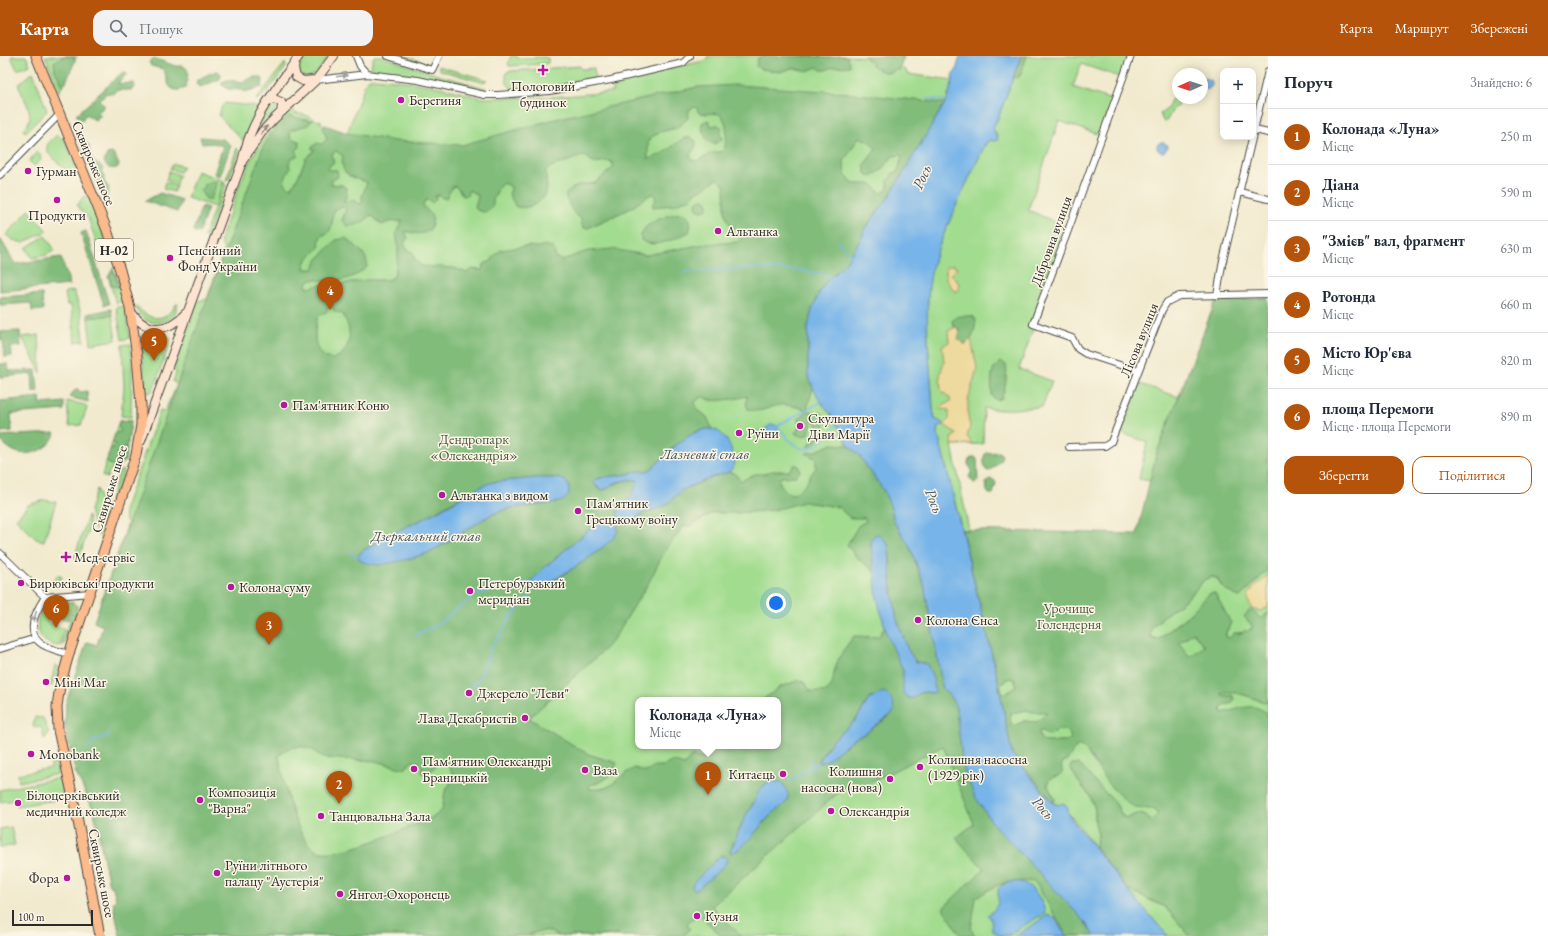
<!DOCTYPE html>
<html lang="uk">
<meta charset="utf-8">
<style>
body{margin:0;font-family:"EB Garamond",serif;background:#f2f2f3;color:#1f2937}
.controls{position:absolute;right:12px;top:12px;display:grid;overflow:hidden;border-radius:8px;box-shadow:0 2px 10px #0003}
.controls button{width:36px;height:36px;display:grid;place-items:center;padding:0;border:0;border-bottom:1px solid #e0e1e3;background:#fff;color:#1f2937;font:20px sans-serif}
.compass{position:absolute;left:1172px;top:12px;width:36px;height:36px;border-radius:50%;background:#fff;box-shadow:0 2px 10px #0003;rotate:267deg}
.scale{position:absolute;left:12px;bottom:10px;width:81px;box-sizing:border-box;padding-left:4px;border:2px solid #2b2b2b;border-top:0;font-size:11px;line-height:14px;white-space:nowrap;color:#2b2b2b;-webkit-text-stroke:3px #fcf5e5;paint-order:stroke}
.you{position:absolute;left:776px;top:547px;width:14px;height:14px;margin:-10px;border:3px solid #fff;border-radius:50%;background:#1a73e8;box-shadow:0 0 0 6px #1a73e833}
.badge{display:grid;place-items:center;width:26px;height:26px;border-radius:50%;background:#b45309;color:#fff;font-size:13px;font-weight:700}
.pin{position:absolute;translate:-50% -33px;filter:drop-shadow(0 1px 2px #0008)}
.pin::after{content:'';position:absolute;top:21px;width:14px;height:12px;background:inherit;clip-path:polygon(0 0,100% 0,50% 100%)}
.popup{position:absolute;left:635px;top:641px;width:146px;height:52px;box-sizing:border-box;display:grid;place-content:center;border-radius:8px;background:#fff;filter:drop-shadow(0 1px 3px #0005);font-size:13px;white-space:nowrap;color:#747a83}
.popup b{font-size:15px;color:#1f2937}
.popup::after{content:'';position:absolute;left:50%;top:100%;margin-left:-8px;border:8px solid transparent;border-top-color:#fff}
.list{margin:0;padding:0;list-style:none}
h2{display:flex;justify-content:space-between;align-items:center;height:52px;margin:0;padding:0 16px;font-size:17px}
h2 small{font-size:13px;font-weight:400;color:#747a83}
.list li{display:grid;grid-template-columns:26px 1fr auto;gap:12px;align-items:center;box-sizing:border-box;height:56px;padding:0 16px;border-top:1px solid #e0e1e3}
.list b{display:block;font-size:15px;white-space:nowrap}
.list p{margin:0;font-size:13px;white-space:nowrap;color:#747a83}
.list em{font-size:13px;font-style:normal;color:#747a83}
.actions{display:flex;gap:8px;padding:12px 16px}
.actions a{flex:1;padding:9px 0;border:1px solid #b45309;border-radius:12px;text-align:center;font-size:14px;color:#b45309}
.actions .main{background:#b45309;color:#fff}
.icon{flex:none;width:22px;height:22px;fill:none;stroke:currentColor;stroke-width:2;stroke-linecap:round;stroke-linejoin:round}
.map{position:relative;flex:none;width:1268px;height:880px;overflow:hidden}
header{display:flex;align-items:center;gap:24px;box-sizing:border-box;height:56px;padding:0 20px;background:#b45309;color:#fff}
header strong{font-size:19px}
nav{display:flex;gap:22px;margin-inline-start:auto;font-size:14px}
.search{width:280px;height:36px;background:#f2f2f3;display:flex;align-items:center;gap:10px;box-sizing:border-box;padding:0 14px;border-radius:12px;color:#747a83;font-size:15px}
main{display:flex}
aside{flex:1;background:#fff}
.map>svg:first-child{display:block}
</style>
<header>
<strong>Карта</strong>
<div class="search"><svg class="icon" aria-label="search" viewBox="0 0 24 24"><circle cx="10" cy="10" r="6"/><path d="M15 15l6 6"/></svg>Пошук</div>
<nav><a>Карта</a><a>Маршрут</a><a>Збережені</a></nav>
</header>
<main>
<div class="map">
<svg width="1268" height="880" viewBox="0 0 1268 880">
<rect width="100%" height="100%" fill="#fcf5e5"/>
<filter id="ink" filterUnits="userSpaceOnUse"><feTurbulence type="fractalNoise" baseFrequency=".025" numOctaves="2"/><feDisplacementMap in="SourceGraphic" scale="8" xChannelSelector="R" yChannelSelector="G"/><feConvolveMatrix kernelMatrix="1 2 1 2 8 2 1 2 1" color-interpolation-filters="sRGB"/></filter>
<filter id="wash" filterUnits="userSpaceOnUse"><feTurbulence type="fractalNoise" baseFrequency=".012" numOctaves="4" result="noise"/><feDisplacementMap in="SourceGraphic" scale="16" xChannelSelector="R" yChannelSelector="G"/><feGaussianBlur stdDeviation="0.9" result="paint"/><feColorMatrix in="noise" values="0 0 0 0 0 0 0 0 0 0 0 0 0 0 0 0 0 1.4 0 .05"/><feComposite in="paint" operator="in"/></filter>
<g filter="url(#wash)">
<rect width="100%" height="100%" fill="#f1eace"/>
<path fill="#a2dc8f" stroke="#66845d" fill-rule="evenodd" d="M 11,0 L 26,0 L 30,9 L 17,14 Z
M 45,0 L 77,0 L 59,36 L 47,4 Z
M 305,0 L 329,0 L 316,18 L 306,22 L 300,19 L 298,12 Z
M 374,0 L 381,0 L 441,20 L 486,32 L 484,35 L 481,35 L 434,24 L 375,15 L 372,13 L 371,11 Z
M 393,0 L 404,0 L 433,9 L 431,11 Z
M 511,0 L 517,0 L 517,2 L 545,1 L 548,2 L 548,7 L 544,8 L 509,10 L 508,7 Z
M 707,0 L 768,0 L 782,3 L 847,2 L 848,0 L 865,0 L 875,10 L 897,11 L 906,14 L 907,18 L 953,24 L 947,44 L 846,206 L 821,346 L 830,357 L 850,391 L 929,551 L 936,599 L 942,626 L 956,652 L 1094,880 L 120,880 L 113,846 L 116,843 L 113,831 L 109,829 L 94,755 L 75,715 L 65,670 L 66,647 L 87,586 L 97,589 L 103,570 L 94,566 L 128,467 L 125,463 L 124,455 L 160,354 L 165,355 L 170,343 L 171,343 L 177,328 L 173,326 L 176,317 L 174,313 L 198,245 L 207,243 L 224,194 L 220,185 C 237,138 250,84 292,53 L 294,57 L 305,59 L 311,61 L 312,65 L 314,62 L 317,65 L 321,64 L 321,68 L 347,77 L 366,25 L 372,22 L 397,24 L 440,31 L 482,42 L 550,41 L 613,36 L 613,28 L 619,24 L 708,4 ZM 638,644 L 778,644 L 778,690 L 638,690 Z
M 1021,0 L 1131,0 L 1122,22 L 1081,8 L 1073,31 L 1112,44 L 1100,79 L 1059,65 L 1028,154 L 1069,172 L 1019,313 L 1052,325 L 1042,351 L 1000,354 L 984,352 L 983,388 L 952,389 L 969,474 L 962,474 L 937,373 L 939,366 L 935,363 L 933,354 C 931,308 922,259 932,212 C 935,199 941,185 946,173 C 958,144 972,116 986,87 L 990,84 L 993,85 L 997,79 L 993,72 L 998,62 Z
M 285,7 L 286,11 C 281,18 263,43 256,44 Z
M 438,10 L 488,24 L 483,26 L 478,25 L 440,14 Z
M 580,10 L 581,13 L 594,12 L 595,22 L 550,32 L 517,35 C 508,32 504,25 507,16 L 511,15 Z
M 33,16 L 47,55 L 26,76 L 23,74 C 38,60 24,44 18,29 Z
M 1174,42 L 1178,44 L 1179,47 L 1177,50 L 1173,53 L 1166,66 L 1163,65 L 1160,58 L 1167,53 L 1171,44 Z
M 225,47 L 253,50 L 258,52 L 243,85 L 219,60 L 222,50 Z
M 274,47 L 275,47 L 278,51 L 262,70 L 259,71 L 261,64 Z
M 57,79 L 65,84 L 77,114 L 75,120 L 71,120 L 48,97 C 44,88 51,85 57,79 Z
M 237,92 L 239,97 L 229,123 L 226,124 Z
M 37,96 L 40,98 L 41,104 L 35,110 L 29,105 Z
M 173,108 L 183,110 L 180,116 L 170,113 Z
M 169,115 L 179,119 L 177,128 L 166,124 Z
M 197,115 L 224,125 L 215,151 L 187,142 Z
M 165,126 L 176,130 L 174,136 L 163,133 Z
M 224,126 L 226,130 L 208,181 L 204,181 Z
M 84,140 L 90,142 L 105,183 L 107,196 L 99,194 L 88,162 L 77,150 Z
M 29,154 L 47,175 L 23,187 L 13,184 L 6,179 Z
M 45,180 L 55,194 L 47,199 L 32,202 L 26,192 Z
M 113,212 L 117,221 L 124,245 L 116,247 L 108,220 Z
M 74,235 L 81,257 L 84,285 L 75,286 L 71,249 L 67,249 L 65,236 Z
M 176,248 L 178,248 L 174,260 C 158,271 142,268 135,250 C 139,252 143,257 147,259 C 159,266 171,259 176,248 Z
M 125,250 L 130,282 L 122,284 L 116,251 Z
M 112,259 L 116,284 L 91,288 L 88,262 Z
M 145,278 L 166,278 L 170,282 L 170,286 L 154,332 L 150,337 L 147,337 L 145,333 L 141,285 L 142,280 Z
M 39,279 L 41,317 L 22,281 Z
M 131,288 L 132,313 L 131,361 L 121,360 L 124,332 L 122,289 Z
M 1140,328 L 1179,341 L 1156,399 L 1150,425 L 1139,423 L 1147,386 L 1121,377 Z
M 67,345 L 85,349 L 87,352 L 81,369 L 69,370 Z
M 119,365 L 131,365 L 125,405 L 109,415 L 107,422 L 102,420 Z
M 122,414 L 123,417 L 114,445 L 112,446 L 111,444 L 119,416 Z
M 97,433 L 103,450 L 95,474 L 90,454 Z
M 44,444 L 56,446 L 44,485 L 36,483 L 16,463 L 28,449 Z
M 107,450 L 110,456 L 101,481 L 97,479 Z
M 88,460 L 90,469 L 80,499 L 75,502 L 74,502 Z
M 1268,514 L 1268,557 L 1261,563 L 1244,560 L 1253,570 L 1247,576 L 1237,577 L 1229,582 L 1226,581 L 1226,576 L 1229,572 L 1215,537 L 1159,583 L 1150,580 L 1152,571 L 1165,559 L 1191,539 L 1204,524 L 1211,521 L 1217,522 L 1221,530 L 1240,541 Z
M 57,519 L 62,521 L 57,531 L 49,527 Z
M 61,544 L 74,547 L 68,564 L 50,558 L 47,566 L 65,573 L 59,590 C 54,589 48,588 44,584 C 35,576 36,557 45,549 C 50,546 55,545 61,544 Z
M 76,548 C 80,557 70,587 61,590 Z
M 1193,576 L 1204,590 L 1190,601 L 1178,587 Z
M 55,609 L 59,611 L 52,630 L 50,630 Z
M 1011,622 L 1015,624 L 1016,630 L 1006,638 L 1002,637 L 1000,629 L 1007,623 Z
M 1223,636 C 1241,635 1252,643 1268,647 L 1268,658 L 1230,655 L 1223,657 L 1221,654 L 1222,651 L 1232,647 L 1233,640 L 1222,639 Z
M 1027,654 L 1047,656 L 1037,666 L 1024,665 L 1014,670 L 1012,669 L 1010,664 L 1011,657 Z
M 35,661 L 43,662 L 49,678 L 44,683 L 42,672 L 33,670 Z
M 1058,674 L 1065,674 L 1070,679 L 1071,683 C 1067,685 1066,685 1062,685 C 1051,685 1039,691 1039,675 Z
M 1079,689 L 1087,695 L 1094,708 L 1136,752 L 1153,753 L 1158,759 L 1152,765 L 1123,761 L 1116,748 L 1104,735 L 1070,711 L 1078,725 L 1090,740 L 1095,753 L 1095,766 L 1098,779 L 1095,791 C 1085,779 1068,751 1054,747 L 1055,743 L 1048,731 L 1048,725 L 1052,721 L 1059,720 L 1062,706 C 1071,701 1070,695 1079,689 Z
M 55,706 L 58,718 L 19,726 L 18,718 L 51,712 L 51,708 Z
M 59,722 L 64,741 L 56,744 L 17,750 L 16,744 L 0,746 L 0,734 Z
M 11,771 L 15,789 L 0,792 L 0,773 Z
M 1127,833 L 1165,851 L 1190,880 L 1168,880 Z"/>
<path fill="#81bc7a" stroke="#567452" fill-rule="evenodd" d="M 64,0 L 72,0 L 74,2 L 75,5 L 65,28 L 63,30 L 55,15 L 54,6 Z
M 768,0 L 815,0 L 827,2 L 837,0 L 848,0 L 847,2 L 849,5 L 850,10 L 833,11 L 826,14 L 821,14 L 817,11 L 807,15 L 792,12 L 780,16 L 761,13 L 756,10 L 758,2 Z
M 865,0 L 904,0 L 899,15 L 896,13 C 886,23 871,10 865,0 Z
M 1021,0 L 1027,0 L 1020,20 L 1015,22 L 1013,21 Z
M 154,2 L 175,10 L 183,10 L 187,13 L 188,17 L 186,32 C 165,40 169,22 163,13 L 151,10 L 149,6 Z
M 124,15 L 127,18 L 119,26 L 119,28 L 134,27 L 135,31 L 131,34 L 119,34 L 112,38 L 107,37 L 99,44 L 105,50 L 98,56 L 101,59 L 95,64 L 86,58 L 82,64 L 76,59 Z
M 218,15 L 221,18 L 220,23 C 215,25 204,30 199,31 L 196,28 L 197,24 C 203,21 211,16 218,15 Z
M 253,21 L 259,21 L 263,23 L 262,31 L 244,36 L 241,34 L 228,33 L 222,29 L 222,26 L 228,24 L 243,26 Z
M 736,29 L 837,36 L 945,47 L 890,139 L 868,169 L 865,171 L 862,181 L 846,206 L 825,227 L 819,237 L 812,254 L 808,271 L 808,318 L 813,332 L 807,353 L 804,354 L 802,352 C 795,351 787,348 780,349 C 767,351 761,358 748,353 L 746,347 L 747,340 C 741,342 716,346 710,344 C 707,343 705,341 701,341 L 695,346 L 696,352 L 707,361 L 712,373 L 706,373 L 692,377 L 672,392 L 655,410 L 647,415 L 638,415 L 628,418 L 599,422 L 596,431 L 602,434 L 606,433 L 614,428 L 627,424 L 639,424 C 635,430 634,437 631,441 C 625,450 613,452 620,464 C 623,467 624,468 628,468 L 646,456 L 666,449 L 682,434 L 712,421 L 729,416 L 734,417 L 741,425 L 755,418 L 763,418 L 772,415 L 788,415 L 794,409 L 797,409 L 799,410 L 800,416 L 796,420 L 781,421 L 779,424 C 780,429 787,438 793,438 L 805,430 L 810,420 L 816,412 L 816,402 L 808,399 L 806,397 L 816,395 L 832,388 L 848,389 L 859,399 L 884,435 L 891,452 L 894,466 L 909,489 L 924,528 L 943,634 C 950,640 953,644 956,652 L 963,711 L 1085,866 L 1094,880 L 1067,880 L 1035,826 C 1008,823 999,827 976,842 L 971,873 L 975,880 L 961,880 L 943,852 L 984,813 L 956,782 L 974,768 L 943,690 L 854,735 L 848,728 L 712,850 L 741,880 L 721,880 L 698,857 L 687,868 L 690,873 L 683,880 L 617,880 L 617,876 L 614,880 L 610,878 L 599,880 L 559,880 C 550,873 536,875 526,880 L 120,880 L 113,846 L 116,843 L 113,831 L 109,829 L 94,755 L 75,715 L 65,670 L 66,647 L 87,586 L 97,589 L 103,570 L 94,566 L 197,271 L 263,91 L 271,78 L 288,60 L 312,65 L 308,69 L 291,74 L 290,81 L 292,83 L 299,85 L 300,91 L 296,94 L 298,99 L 291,103 L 289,108 L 290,112 L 284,125 L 287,130 L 291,132 L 297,123 L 306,102 L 315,94 L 311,92 L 317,87 L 322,88 L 327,83 L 323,73 L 325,69 L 347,77 L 395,85 L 462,89 L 555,63 L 697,31 ZM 694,51 L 697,52 L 698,56 C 705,60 711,56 718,58 C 730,62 726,86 724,95 C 719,96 712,96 708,99 C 701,103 693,110 690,99 L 696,90 L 696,85 C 686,75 675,90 666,95 C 660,99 654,101 648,103 L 648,86 L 650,82 L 660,76 L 677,72 L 688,62 L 689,54 ZM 859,81 L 870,86 L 876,93 L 864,109 L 865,116 L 870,121 L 880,115 L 893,100 L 902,99 L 899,112 L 896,117 L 893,117 L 888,125 L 888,133 L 881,138 L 872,128 L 855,128 L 845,119 L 844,105 ZM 336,95 L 343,100 C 339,119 352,122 367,126 L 362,140 L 362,147 L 360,148 L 353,144 L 344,146 L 347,138 L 346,132 L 342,129 L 331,128 L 331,125 L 338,121 L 337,114 L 329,114 L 328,112 L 334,106 L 331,99 ZM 582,100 L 587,101 C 594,110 600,105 610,105 L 613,108 L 614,111 L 595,127 L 579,129 L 570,134 L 566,138 L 566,143 C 571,150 572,159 581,162 L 582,170 L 584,172 L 588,172 L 631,152 L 651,138 L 654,138 L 656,144 L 652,148 L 653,151 L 673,149 L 689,143 L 695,137 L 707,130 L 717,123 L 725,129 L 725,156 L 728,166 L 743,180 L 738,186 L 704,188 L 646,199 L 612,193 L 588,195 L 562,204 L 555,201 L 555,195 L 552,191 L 545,189 L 538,191 L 528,190 L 501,194 L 495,199 L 491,205 L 484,208 L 482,214 L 472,213 L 467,217 L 454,212 L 422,210 L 415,204 L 414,198 L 406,192 L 404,187 L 408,182 L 406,178 L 406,175 C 415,178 420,179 429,175 C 432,169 435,162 429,156 C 426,153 424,153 423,148 L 426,144 L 429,144 L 432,147 L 436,143 L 435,140 L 439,139 L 442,142 L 446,142 L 453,130 L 457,131 L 463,140 L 467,139 L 469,134 L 478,140 L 475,152 L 479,155 L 484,156 L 490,154 L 493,149 L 493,144 L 500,129 L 505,127 L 511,131 L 511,133 L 509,138 L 516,151 C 529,154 547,146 547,131 C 547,125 545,120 546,114 L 551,111 ZM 343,151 L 346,152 L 342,165 L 347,170 C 358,170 364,166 371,159 L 382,169 L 389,166 L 402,165 L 396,177 L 398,188 L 398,200 L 394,221 L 387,224 L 366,224 L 341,228 L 319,229 L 309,232 L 306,230 L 308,225 C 314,222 320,225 326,225 C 342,226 356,221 367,211 C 369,198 355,190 346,182 L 336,184 L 318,203 L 314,213 L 304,213 C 305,201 314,198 320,190 L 319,187 L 321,180 C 338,175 328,162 336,152 ZM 332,251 L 335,256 L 342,257 C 345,263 349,269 349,276 C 351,287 343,302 331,303 C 311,299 314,275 318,260 L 326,256 L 328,252 ZM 536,422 L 557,422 L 548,448 L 511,452 L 492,458 L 431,496 L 405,504 L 359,501 L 362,495 L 399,474 L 423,463 L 452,446 L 493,426 ZM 804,446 L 838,451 L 850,462 L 865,462 L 866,465 L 858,470 L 847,489 L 857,502 L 874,515 L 871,488 L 874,480 L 876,478 C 880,483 888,489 889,495 C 891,500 890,516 891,523 C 892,546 899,589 916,606 L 925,607 L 931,637 C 924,636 918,636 914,642 L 903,631 C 907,609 891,591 885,571 L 878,581 L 854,580 C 846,590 838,601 835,613 C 831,625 836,626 826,636 L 810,635 L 806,628 L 800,624 L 780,631 L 762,644 L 778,644 L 778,690 L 714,690 L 704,703 L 692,700 L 684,709 L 673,705 L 663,710 L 654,710 L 646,716 L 635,712 C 615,721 615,735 590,733 L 589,729 C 603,727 612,721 617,707 L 588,698 L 529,662 L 605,593 L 615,581 L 649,526 L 664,496 L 683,471 L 690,470 L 712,457 L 739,457 L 774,454 ZM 607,462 L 614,464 C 616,468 619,471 617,476 C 614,485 567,517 557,523 C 549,527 539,531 531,532 L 530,528 L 533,523 L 545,511 L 597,467 ZM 872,640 L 889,661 L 864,678 L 855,682 L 828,704 L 818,707 C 826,687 843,679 856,663 C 862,656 865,646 872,640 ZM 300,690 L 313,694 L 323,702 L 375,705 L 405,713 L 412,705 L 418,706 L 422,710 L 422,717 C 437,718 434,702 447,706 L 453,719 L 450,728 L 445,735 L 442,754 L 435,760 C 414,769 334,806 315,794 C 294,780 283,723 279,699 L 287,693 ZM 755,744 L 786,746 L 772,758 L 741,792 L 731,797 L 730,795 L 746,759 ZM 722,799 L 727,803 L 725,809 L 694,826 Z
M 708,64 L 711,70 C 716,69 719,68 722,72 L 720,78 L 722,83 L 714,88 C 706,86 701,75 702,67 Z
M 76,75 L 90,91 L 89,92 C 90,98 92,105 97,108 C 99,109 101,110 103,112 L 101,115 L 104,121 L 104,125 L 109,132 L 106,143 L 103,141 Z
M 200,81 L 222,83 L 231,89 L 220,120 L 214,118 L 223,90 L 213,87 L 202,88 Z
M 112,97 L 115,100 L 119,109 L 117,112 C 110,113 108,113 104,106 L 107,98 Z
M 213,125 L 217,126 L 211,143 L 209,144 L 205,142 L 200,134 L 204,132 L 205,128 Z
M 160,137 L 182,144 L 177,156 L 145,145 Z
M696 149a6 6 0 1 1 12 0a6 6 0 1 1-12 0Z
M 202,150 L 208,152 L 199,177 L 193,175 Z
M 679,157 C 691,158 692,167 689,176 C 677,182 653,194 641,184 C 639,167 666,160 679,157 Z
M 86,175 L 109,248 L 104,249 L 81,177 Z
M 0,182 L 15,208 L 61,201 L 70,229 L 0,235 Z
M 111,215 L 114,216 L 119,229 L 118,231 L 112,230 L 109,219 Z
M 42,238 L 43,254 L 32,255 L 31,247 L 0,249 L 0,241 Z
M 1268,242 L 1268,514 L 1240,541 C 1229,538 1222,532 1217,522 L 1211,521 L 1204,524 L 1191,539 L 1165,559 L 1152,571 L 1150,580 L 1152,582 L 1159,583 L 1189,559 L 1210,537 L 1215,537 L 1231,567 L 1226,576 L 1226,581 L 1229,582 L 1234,577 L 1242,577 L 1245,574 L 1247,576 L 1253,571 L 1244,560 L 1251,553 L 1261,563 L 1268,557 L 1268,647 C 1252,643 1241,635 1223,636 L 1222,639 L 1233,640 L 1234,643 L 1232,647 L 1222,651 L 1221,654 L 1223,657 C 1240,653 1253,645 1268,658 L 1268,880 L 1190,880 L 1165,851 L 1127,833 L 1095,791 L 1098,779 L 1095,766 L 1095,753 L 1090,740 L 1078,725 L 1070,711 L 1072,708 L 1079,708 L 1116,748 L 1123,761 L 1128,762 L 1135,758 L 1144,759 L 1152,764 L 1158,758 L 1153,753 L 1136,752 L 1128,747 L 1109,729 L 1087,695 L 1079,689 C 1070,695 1073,697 1068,703 C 1065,706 1063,705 1061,710 C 1066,721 1053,719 1048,725 L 1048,731 L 1055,743 L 1054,747 L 1012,698 L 997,620 L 962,474 L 1137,478 L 1156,399 L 1216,244 ZM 1193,576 L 1204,590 L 1190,601 L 1179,587 ZM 1011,622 L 1015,624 L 1016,630 L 1006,638 L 1002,637 L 1000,629 L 1007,623 ZM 1027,654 L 1032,656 L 1047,656 L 1037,666 L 1024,665 L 1015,670 L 1012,669 L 1010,664 L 1011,657 ZM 1058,674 L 1065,674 L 1070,679 L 1071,683 C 1067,685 1066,685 1062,685 C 1052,685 1039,691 1039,675 L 1043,675 L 1045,678 L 1050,679 Z
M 111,253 L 112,259 L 88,262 L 87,258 Z
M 960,260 L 973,260 L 976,264 C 975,272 974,286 963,288 L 958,283 L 960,274 L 953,269 L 952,265 L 956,261 Z
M 20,275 L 21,290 L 11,291 L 12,300 L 5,301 L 3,284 L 0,284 L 0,276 Z
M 1002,306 L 1006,309 C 1008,317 1005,335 1001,343 L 996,344 L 992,340 C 992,328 988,311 1002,306 Z
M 0,308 L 8,308 L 9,315 L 36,314 L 38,335 L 33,336 L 32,318 L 0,321 Z
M 77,332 L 80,336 L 87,335 L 88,346 L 69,341 Z
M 40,341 L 41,348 L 64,346 L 64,354 L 11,358 L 12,375 L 0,376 L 0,345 Z
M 808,355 L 822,357 L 826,363 C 823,374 819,389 807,391 C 814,384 820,376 816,366 L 813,364 L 812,366 L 809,378 C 804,380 800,381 795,377 L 799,372 L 798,363 Z
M 119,365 L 131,365 L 128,387 L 125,388 C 126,394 126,399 125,405 L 115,411 L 106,406 L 111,392 L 115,391 L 117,389 L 112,387 L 115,378 L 121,375 L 118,370 Z
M 55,377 C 52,391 33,400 19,397 C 11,395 5,389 0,384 L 0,380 Z
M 999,396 L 1002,399 L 1000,405 L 990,415 L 986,414 C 984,408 982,402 986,397 Z
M 973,401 L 975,401 L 977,403 L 978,425 L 976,427 L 974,427 L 969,421 L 972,414 C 968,409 965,405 973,401 Z
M 989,423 L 994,424 L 996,427 L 993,438 L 989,438 L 987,435 L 986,426 Z"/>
<path fill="#eeda9e" stroke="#8c8264" d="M 953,209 L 957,212 L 956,214 L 952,217 L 952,220 C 958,225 961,228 958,236 L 953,234 L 946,223 L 946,211 Z
M 956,271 L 960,275 L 958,283 L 963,288 L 966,288 L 971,283 L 977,312 L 968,345 L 968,360 L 970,371 L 967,380 L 972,388 L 952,389 L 951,382 L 955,380 L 956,378 L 949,372 L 945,370 L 945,367 L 949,363 L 949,354 L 940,353 L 940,351 L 951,345 L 949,341 L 941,335 L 940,318 L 944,306 L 942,290 L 949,286 L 948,275 Z
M 1268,518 L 1268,551 L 1260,555 L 1253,553 L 1249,547 L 1248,540 C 1250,537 1251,534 1254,531 C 1259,526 1264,525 1268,518 Z"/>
<path fill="#76b4e9" stroke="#50708a" d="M 960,0 L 1021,0 L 998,62 L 993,72 L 998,82 L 997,85 L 990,84 L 986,87 C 972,116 958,144 946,173 C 941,185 935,199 932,212 C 922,259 931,308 933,354 L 935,363 L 943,367 L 943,369 L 939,370 L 937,373 L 997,620 L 1012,698 L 1053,747 L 1058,749 L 1063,747 L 1068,752 L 1068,756 L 1071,762 L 1127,833 L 1168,880 L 1094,880 L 1085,866 L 993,768 L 974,739 L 963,711 L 956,652 C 953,644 950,640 943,634 L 924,528 L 909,489 L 894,466 L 891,452 L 884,435 L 859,399 L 850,391 L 830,357 L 821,346 L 813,332 L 808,318 L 808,271 L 812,254 L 819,237 L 825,227 L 846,206 L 862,181 L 865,171 L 868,169 L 890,139 L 947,44 L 953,24 L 952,19 L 956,15 Z
M 1202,21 L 1212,25 L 1212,30 L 1209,33 L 1202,34 Z
M1157 91a5 5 0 1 1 10 0a5 5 0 1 1-10 0Z
M 770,369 L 776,369 L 779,372 L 778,374 L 772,377 L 765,377 L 760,381 L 757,380 L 757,376 L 763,375 Z
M 706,373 C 710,373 715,373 718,375 C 729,382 734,398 735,409 L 729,416 L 712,421 L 682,434 L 666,449 L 640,459 L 632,467 L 625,468 L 619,463 L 618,459 L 618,453 L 631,441 L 638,424 C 630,423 620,424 613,428 C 609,431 607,433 602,434 L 594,428 L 595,424 L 604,421 L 628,418 L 638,415 L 647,415 L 651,413 C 669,398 682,378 706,373 Z
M 536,422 L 557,422 L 565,424 L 569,430 L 569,439 L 563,445 L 554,447 L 511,452 L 492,458 L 431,496 L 405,504 L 379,509 L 362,506 L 358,501 L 362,495 L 399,474 L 423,463 L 484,429 L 493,426 Z
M 607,462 C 611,462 615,464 617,468 C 618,470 618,475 617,477 C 608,492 549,530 532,533 L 531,532 L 530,528 L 533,523 L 545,511 L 597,467 Z
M 876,478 L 880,479 L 888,488 L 889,495 L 892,536 L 897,563 L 908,594 L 916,606 L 927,608 L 933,622 L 935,635 L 934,637 L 923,636 L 911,643 L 905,640 L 903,637 L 903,614 L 887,579 L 877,542 L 871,488 L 872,482 Z
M 883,636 C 891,638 893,647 894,655 L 892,658 L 864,678 L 855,682 L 828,704 L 818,707 L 832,685 L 856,664 L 869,643 Z
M 772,725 L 781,726 C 785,730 789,737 788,743 C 786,749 776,754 772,758 C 762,767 743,795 731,797 L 730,795 L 746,759 L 755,745 L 759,734 L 767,727 Z
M 720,800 L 724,800 L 727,803 L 725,809 L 699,832 L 695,834 L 693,833 L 692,830 L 694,826 Z
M 1010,826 C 1016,826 1021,825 1026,828 C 1035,833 1044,846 1045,857 L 1008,879 L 1001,880 L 992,874 L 991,863 L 988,859 C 1000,849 998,848 998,833 L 1002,829 Z
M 1048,859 L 1054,861 L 1066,880 L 1015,880 Z"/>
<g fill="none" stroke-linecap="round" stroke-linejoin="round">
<path stroke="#76b4e9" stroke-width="1.5" d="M 928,43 L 947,44
M 838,185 L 850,199
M 682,216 L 750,212 L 800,214 L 817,217
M 819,217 L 832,221
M 777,370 L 821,346
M 778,373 C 784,375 785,380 789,384 C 810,405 822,385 837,369
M 745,381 L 757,377
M 350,497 L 358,501
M 498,534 L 531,526
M 502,575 L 511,561 L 529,540 L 532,533
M 415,579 L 437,569 L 475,539 L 493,535
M 471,627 L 474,629
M 475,628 L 483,615 L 492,589 L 502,576
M 472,632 L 473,630
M 88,694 L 94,684 L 110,679
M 830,703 L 831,705
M 810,705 L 815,708
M 789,725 L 818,707"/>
</g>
</g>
<g filter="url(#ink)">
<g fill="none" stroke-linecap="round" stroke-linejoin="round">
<defs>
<path id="minor" d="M 356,0 L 360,10 L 367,18
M 388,0 L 432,14 L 439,0
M 1131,0 L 1069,172 L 1033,268 L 1072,282 L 1078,293 L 1086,298 L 1138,315
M 316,24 L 367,18 L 418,24 L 485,39 L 498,39 L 550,35 L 611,24 L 683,7 L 690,0
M 1255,74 L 1268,77
M 0,119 L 59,59
M 1240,136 L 1268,143
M 1217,240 L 1222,209 L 1268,15
M 1069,391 L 1105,390 L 1111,386 L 1162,254 L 1167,246 L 1179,240 L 1268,238
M 0,497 L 45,541
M 0,593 L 36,582
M 69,598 C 60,595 46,593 39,586 C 26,574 37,553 45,541 L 90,537"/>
<path id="secondary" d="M 295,6 L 294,12 L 296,21 L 303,25 L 315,24
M 268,45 L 274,43 L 281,46 L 282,50 L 281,56
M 243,104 L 262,76 L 274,63 L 316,24 L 334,0
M 130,254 C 145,278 167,277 186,257
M 141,385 L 242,106 C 251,62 274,36 299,0"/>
<path id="primary" d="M 36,0 L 107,174 L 120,214 L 130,252 L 137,300 L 141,349 L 141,369 L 136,399 L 69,598 L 60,630 L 57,650 L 58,674 L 76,755 L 100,880"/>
</defs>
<use href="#minor" stroke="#494843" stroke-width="8"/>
<use href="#secondary" stroke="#494843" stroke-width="10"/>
<use href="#primary" stroke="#494843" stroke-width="11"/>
<use href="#minor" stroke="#fff" stroke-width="6"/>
<use href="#secondary" stroke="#fde4d1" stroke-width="8"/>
<use href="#primary" stroke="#fbbb8d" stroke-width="9"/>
</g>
<defs><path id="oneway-solid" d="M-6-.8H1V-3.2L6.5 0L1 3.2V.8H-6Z"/></defs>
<g fill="#a0a0a0">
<use href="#oneway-solid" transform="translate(342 20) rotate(-7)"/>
<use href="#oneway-solid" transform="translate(35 560) rotate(106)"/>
</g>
<use fill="#94887e" href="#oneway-solid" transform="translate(264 74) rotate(-52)"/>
</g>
<g fill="#b5179e" stroke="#fcf5e5" stroke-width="1.5">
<path d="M541 8h4v4h4v4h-4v4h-4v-4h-4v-4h4z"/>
<circle cx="401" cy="44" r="4"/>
<circle cx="28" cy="115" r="4"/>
<circle cx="57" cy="144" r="4"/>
<circle cx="718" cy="175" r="4"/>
<circle cx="170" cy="202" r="4"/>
<circle cx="284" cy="349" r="4"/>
<circle cx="800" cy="370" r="4"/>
<circle cx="739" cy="377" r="4"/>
<circle cx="442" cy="439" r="4"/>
<circle cx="578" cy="455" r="4"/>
<path d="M64 495h4v4h4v4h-4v4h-4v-4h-4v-4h4z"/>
<circle cx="21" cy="527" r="4"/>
<circle cx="231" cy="531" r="4"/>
<circle cx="470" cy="535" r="4"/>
<circle cx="918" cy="564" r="4"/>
<circle cx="46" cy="626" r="4"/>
<circle cx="469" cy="637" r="4"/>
<circle cx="525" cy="662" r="4"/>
<circle cx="31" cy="698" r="4"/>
<circle cx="920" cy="711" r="4"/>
<circle cx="414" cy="713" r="4"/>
<circle cx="585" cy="714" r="4"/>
<circle cx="783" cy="718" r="4"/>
<circle cx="890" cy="723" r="4"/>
<circle cx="200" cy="744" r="4"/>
<circle cx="18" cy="747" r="4"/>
<circle cx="831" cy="755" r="4"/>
<circle cx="321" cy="760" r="4"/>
<circle cx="217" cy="817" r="4"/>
<circle cx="67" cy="822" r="4"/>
<circle cx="340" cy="838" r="4"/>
<circle cx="697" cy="860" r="4"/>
</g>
<g text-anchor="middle" stroke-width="3" stroke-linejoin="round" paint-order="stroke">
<rect fill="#fcf5e5" stroke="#6a6863" stroke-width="1" x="95" y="183" width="38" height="22" rx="3"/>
<g font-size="13" font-weight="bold" fill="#2b2b2b">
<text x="114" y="199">Н-02</text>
</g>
<g font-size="14" fill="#2b2b2b" stroke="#fcf5e5" text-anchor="start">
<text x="543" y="35" text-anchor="middle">Пологовий<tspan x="543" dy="16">будинок</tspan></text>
<text x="409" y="49">Берегиня</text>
<text x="36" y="120">Гурман</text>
<text x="57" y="164" text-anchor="middle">Продукти</text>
<text x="726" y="180">Альтанка</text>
<text x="178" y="199">Пенсійний<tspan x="178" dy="16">Фонд України</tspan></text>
<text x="292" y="354">Пам'ятник Коню</text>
<text x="808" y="367">Скульптура<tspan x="808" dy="16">Діви Марії</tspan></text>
<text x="747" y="382">Руїни</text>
<text x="450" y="444">Альтанка з видом</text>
<text x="586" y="452">Пам'ятник<tspan x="586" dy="16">Грецькому воїну</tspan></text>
<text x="74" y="506">Мед-сервіс</text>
<text x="29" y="532">Бирюківські продукти</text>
<text x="478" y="532">Петербурзький<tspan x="478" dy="16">меридіан</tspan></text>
<text x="239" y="536">Колона суму</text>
<text x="926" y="569">Колона Єнса</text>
<text x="54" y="631">Міні Mar</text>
<text x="477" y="642">Джерело "Леви"</text>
<text x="517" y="667" text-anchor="end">Лава Декабристів</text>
<text x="39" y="703">Monobank</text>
<text x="928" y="708">Колишня насосна<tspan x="928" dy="16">(1929 рік)</tspan></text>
<text x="422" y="710">Пам'ятник Олександрі<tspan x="422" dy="16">Браницькій</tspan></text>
<text x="593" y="719">Ваза</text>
<text x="882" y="720" text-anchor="end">Колишня<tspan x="882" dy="16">насосна (нова)</tspan></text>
<text x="775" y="723" text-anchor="end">Китаєць</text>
<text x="208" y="741">Композиція<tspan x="208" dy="16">"Варна"</tspan></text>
<text x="26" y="744">Білоцерківський<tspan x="26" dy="16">медичний коледж</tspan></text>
<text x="839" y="760">Олександрія</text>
<text x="329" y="765">Танцювальна Зала</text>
<text x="225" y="814">Руїни літнього<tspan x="225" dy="16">палацу "Аустерія"</tspan></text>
<text x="59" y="827" text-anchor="end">Фора</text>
<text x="348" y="843">Янгол-Охоронець</text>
<text x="705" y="865">Кузня</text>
</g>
<g font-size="14" fill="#2b2b2b" stroke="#fcf5e5">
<text transform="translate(94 107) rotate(67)" y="5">Сквирське шосе</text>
<text transform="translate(1051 185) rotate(-70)" y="5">Дібровна вулиця</text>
<text transform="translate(1139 284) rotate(-68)" y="5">Лісова вулиця</text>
<text transform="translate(109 433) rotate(-73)" y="5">Сквирське шосе</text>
<text transform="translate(102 817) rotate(79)" y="5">Сквирське шосе</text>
</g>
<g font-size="14" fill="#495744" stroke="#fcf5e5">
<text x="474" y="388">Дендропарк<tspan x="474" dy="16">«Олександрія»</tspan></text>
<text x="1069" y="557">Урочище<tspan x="1069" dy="16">Голендерня</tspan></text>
</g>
<g font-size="15" font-style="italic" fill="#425464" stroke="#fcf5e5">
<text transform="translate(922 121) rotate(-65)" y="5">Рось</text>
<text x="705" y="403">Лазневий став</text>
<text transform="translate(934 445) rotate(69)" y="5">Рось</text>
<text x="426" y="485">Дзеркальний став</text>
<text transform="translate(1043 752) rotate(48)" y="5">Рось</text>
</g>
</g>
</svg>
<div class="controls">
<button>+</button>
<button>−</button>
</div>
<svg class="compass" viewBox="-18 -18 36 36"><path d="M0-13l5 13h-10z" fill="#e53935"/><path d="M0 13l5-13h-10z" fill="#747a83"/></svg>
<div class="scale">100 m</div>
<div class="you"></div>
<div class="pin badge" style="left:708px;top:739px">1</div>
<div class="popup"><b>Колонада «Луна»</b>Місце</div>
<div class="pin badge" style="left:339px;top:748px">2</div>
<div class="pin badge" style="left:269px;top:589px">3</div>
<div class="pin badge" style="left:330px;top:254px">4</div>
<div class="pin badge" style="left:154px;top:305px">5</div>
<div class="pin badge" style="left:56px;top:572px">6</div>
</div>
<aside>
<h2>Поруч<small>Знайдено: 6</small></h2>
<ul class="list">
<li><span class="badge">1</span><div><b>Колонада «Луна»</b><p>Місце</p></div><em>250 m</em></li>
<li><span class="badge">2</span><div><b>Діана</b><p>Місце</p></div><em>590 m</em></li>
<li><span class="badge">3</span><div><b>&quot;Змієв&quot; вал, фрагмент</b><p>Місце</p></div><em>630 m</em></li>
<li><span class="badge">4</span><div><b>Ротонда</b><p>Місце</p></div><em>660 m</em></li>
<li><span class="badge">5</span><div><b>Місто Юр'єва</b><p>Місце</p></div><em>820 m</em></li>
<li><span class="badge">6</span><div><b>площа Перемоги</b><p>Місце · площа Перемоги</p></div><em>890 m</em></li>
</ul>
<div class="actions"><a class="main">Зберегти</a><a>Поділитися</a></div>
</aside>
</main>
